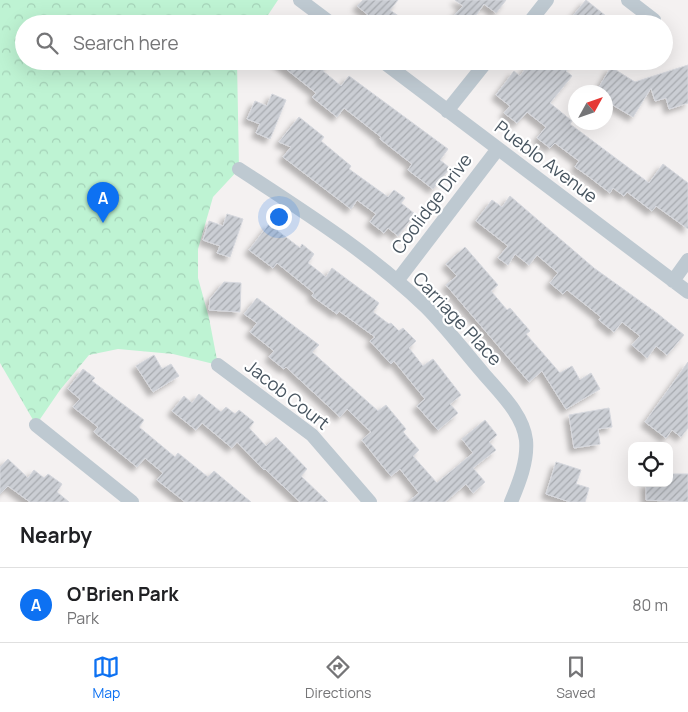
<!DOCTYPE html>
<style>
body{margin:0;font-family:Manrope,sans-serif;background:#f2f2f2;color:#202124}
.controls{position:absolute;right:15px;bottom:15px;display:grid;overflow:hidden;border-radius:10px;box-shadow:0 5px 20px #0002}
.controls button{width:45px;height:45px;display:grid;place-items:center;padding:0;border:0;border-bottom:1px solid #e0e0e0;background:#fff;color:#202124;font:25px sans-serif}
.compass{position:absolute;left:568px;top:85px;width:45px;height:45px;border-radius:50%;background:#fff;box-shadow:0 5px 20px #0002;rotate:50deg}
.you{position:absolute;left:278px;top:216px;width:18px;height:18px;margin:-12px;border:4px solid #fff;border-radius:50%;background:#1a73e8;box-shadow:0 0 0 8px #1a73e833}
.badge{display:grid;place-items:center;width:32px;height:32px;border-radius:50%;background:#0d71f2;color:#fff;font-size:16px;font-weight:700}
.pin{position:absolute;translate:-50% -41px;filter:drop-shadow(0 1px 2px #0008)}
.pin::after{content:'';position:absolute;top:26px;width:18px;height:15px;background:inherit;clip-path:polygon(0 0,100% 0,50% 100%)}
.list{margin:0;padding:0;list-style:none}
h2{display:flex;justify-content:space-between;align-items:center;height:65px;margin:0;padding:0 20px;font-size:21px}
h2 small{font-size:16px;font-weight:400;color:#757577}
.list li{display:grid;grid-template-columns:32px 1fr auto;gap:15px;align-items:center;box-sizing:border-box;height:75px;padding:0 20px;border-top:1px solid #e0e0e0}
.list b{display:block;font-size:19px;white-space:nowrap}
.list p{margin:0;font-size:16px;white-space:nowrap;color:#757577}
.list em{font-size:16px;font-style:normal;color:#757577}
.icon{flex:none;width:28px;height:28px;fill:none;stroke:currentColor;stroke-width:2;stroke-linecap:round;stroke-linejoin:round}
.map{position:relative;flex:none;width:688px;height:502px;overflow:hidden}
.search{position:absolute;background:#fff;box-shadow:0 5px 20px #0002;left:15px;right:15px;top:15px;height:55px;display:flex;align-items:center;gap:12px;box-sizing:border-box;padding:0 18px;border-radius:28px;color:#757577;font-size:19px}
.sheet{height:140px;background:#fff}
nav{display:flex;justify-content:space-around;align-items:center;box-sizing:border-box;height:70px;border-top:1px solid #e0e0e0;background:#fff;font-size:14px;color:#757577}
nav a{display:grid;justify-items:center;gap:2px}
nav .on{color:#0d71f2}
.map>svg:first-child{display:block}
</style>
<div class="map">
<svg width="688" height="502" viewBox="0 0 688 502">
<defs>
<pattern id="park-crowns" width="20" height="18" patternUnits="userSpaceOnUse" patternTransform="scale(1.25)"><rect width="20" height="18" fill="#bef3d3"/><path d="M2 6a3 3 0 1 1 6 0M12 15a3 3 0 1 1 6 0" fill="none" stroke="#a5d2b8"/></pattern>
<pattern id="building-hatch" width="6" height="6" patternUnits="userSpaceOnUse" patternTransform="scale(1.25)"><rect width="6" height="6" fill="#cbced4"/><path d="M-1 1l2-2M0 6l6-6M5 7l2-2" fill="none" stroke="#a7aaaf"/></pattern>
<filter id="shadow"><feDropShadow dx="-4.5" dy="4.5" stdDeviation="2.5" flood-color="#0004"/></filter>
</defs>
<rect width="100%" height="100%" fill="#f4f1f1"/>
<path fill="url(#park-crowns)" d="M 0,0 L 278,0 L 262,24 L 24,24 L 24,61 L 237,61 L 239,169 L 213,197 L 198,249 L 198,278 L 209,318 L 218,365 L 173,354 L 118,349 L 89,355 L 60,390 L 36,425 L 0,363 Z"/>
<path fill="url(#building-hatch)" stroke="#d5d7dd" filter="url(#shadow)" d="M 363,0 L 398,0 L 390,10 L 400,17 L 395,24 L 379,24 L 357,6 Z
M 455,0 L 506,0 L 496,13 L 484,4 L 470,24 L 446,24 L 463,6 Z
M 586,0 L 616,24 L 566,24 Z
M 276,61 L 331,61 L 323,71 L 341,86 L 349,76 L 448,149 L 440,160 L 450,168 L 433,189 L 408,170 L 412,164 L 380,139 L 381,137 L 344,108 L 337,117 L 312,97 L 316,93 Z
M 531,61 L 574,61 L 566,71 L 572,76 L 550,103 L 572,121 L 570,124 L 649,183 L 663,164 L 688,183 L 688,229 L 656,206 L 652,211 L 627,192 L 624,196 L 613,188 L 610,193 L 588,176 L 575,167 L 579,161 L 555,143 L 550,148 L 537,138 L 546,127 L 527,112 L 517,123 L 504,113 L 510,106 L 496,95 L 514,71 L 520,76 Z
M 688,65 L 688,103 L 669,109 L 666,98 L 655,101 L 651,88 L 633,117 L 606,101 L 606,92 L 596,92 L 611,67 L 635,82 Z
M 272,94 L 286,100 L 270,139 L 256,133 L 260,124 L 247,119 L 255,101 L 267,106 Z
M 299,117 L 324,137 L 321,141 L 351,166 L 349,169 L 388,197 L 394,190 L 405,198 L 401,203 L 415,214 L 398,236 L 388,228 L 384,233 L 370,222 L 376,214 L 357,200 L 351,209 L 283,157 L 291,147 L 279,142 Z
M 510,196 L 594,268 L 658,314 L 684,335 L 667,355 L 656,346 L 647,358 L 632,345 L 640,336 L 622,322 L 614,332 L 599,320 L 601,317 L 567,290 L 563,294 L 550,283 L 558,273 L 537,255 L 529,265 L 515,254 L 508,265 L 498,258 L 508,246 L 476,221 L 492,200 L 502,207 Z
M 227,214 L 243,219 L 230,257 L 217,253 L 220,246 L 203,240 L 209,221 L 223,226 Z
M 269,224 L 300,248 L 302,244 L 314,254 L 308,263 L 326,277 L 332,268 L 379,303 L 373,312 L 389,324 L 391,323 L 399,331 L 403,328 L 416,341 L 409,348 L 423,366 L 433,359 L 461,395 L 450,404 L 458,413 L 438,430 L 417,406 L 425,399 L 394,361 L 391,364 L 370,341 L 375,337 L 339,311 L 337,314 L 312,296 L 314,293 L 277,263 L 273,268 L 249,250 Z
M 465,247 L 498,285 L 491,291 L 507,310 L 510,308 L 530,331 L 526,334 L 560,373 L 572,366 L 580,380 L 591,373 L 600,389 L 566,409 L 542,371 L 529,382 L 446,285 L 457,276 L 446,264 Z
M 224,282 L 241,283 L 240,312 L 209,310 L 210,299 Z
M 257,298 L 319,345 L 312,352 L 378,411 L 386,405 L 406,429 L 403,432 L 419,450 L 413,456 L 437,483 L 473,453 L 462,439 L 485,420 L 497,435 L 489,442 L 496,450 L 473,468 L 485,482 L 473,493 L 466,484 L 445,502 L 408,502 L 419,493 L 400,469 L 391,476 L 381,464 L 362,440 L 371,432 L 347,409 L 340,417 L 286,367 L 284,369 L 269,357 L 274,351 L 250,332 L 257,323 L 244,314 Z
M 154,355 L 162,369 L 171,364 L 179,376 L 153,392 L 136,366 Z
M 688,362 L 688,428 L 681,437 L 672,430 L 666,438 L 645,422 Z
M 83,369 L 95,378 L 92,381 L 144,420 L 139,427 L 175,457 L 178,453 L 208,477 L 214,471 L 251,502 L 185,502 L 157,480 L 163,473 L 145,458 L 137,467 L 94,432 L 98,427 L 73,407 L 80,399 L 68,389 Z
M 199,394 L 221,412 L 226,407 L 235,414 L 239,410 L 254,422 L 249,428 L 266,446 L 276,437 L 307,469 L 301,476 L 328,502 L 300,502 L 265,469 L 264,470 L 237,442 L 232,448 L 202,423 L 196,430 L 172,411 L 184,396 L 192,403 Z
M 609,408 L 612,427 L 598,429 L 600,444 L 574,448 L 569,415 Z
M 8,459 L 28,478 L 34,470 L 44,478 L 48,474 L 62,484 L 57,492 L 69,502 L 30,502 L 8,486 L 0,494 L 0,467 Z
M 556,462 L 581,470 L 576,484 L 589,488 L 585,502 L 570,502 L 546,494 Z
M 669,474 L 688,474 L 688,502 L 646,500 L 646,483 L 669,483 Z"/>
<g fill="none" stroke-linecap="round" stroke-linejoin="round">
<path stroke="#bec9d1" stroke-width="14" d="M 300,0 L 332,24
M 628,0 L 654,20
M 528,24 L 547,0
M 382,61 L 688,292
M 447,111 L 487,61
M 239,169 C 303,211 370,253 426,307 C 446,327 464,351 483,373 C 499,392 523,414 526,440 C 528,461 519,483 511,502
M 397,281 L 497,150
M 673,281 L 688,260
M 218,365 L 312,435 L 370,502
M 36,425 L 132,502"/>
</g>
<g text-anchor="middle" stroke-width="4.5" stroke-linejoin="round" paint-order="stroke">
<g font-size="18" fill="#485560" stroke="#fff">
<text transform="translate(546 162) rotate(37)" y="6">Pueblo Avenue</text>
<text transform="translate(432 204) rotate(-53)" y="6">Coolidge Drive</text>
<text transform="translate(457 319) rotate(47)" y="6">Carriage Place</text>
<text transform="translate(287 395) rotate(38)" y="6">Jacob Court</text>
</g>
</g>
</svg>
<div class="controls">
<button><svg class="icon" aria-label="locate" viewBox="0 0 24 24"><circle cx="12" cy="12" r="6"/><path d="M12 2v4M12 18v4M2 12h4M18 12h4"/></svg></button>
</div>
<svg class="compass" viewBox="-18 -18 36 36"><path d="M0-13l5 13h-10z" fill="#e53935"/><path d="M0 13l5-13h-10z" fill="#757577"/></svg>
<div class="you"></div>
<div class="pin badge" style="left:103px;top:223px">A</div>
<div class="search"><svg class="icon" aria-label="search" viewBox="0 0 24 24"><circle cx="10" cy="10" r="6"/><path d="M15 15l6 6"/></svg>Search here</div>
</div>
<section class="sheet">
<h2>Nearby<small></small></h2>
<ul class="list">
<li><span class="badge">A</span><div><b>O'Brien Park</b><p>Park</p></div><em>80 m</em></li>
</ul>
</section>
<nav>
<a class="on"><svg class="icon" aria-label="map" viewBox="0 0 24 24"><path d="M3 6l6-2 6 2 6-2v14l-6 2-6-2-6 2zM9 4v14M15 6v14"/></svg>Map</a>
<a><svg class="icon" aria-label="directions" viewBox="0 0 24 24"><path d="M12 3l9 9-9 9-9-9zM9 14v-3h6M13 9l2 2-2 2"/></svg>Directions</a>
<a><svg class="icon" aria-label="saved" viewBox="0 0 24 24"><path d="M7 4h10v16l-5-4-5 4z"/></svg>Saved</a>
</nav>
